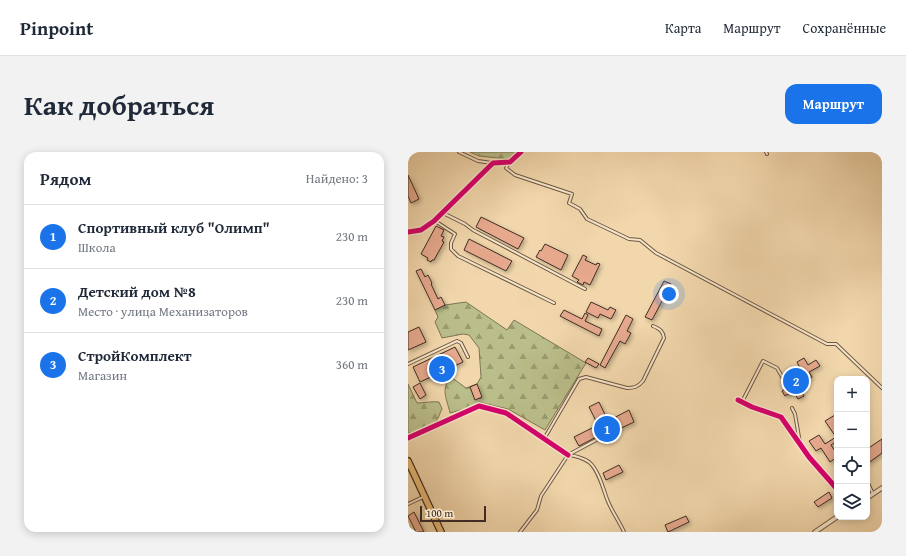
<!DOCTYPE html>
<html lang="ru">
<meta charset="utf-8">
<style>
body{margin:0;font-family:"Gentium Book Plus",serif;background:#f2f2f3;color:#1f2937}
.controls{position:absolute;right:12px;bottom:12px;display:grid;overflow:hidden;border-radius:8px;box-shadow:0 2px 10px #0003}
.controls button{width:36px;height:36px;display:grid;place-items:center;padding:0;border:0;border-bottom:1px solid #e0e1e3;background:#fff;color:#1f2937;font:20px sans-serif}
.scale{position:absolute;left:12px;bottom:10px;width:66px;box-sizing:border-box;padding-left:4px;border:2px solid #412d22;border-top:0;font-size:11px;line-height:14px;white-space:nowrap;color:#412d22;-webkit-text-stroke:3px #f7e5c9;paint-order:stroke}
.you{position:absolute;left:261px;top:142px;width:14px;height:14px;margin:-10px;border:3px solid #fff;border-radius:50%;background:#1a73e8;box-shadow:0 0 0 6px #1a73e833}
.badge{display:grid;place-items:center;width:26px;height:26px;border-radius:50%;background:#1a73e8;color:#fff;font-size:13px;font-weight:700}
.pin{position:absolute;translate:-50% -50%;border:2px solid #fff;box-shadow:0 1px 4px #0006}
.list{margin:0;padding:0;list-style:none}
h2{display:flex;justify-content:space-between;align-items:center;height:52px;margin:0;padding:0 16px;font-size:17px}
h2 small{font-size:13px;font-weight:400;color:#747a83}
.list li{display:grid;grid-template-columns:26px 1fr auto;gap:12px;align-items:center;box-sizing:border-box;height:64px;padding:0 16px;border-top:1px solid #e0e1e3}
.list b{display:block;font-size:15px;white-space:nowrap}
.list p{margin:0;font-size:13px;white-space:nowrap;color:#747a83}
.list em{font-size:13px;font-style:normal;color:#747a83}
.icon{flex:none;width:22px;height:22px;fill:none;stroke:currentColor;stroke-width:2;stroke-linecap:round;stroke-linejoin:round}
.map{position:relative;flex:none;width:474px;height:380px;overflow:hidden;border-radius:12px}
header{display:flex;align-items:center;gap:24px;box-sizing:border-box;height:56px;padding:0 20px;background:#fff;border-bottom:1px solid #e0e1e3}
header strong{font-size:19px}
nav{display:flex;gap:22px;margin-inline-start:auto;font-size:14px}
.intro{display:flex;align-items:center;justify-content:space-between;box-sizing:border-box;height:96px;padding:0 24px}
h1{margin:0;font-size:28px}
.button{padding:10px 18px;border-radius:12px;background:#1a73e8;color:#fff;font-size:14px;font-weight:700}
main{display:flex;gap:24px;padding:0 24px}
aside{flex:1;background:#fff;border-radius:12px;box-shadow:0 2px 10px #0003}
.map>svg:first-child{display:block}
</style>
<header>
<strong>Pinpoint</strong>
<nav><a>Карта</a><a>Маршрут</a><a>Сохранённые</a></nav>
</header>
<div class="intro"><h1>Как добраться</h1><a class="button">Маршрут</a></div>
<main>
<aside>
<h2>Рядом<small>Найдено: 3</small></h2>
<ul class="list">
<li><span class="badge">1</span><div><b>Спортивный клуб &quot;Олимп&quot;</b><p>Школа</p></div><em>230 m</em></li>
<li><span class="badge">2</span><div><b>Детский дом №8</b><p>Место · улица Механизаторов</p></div><em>230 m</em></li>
<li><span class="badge">3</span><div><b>СтройКомплект</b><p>Магазин</p></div><em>360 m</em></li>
</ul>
</aside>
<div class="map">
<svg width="474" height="380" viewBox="0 0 474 380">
<defs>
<pattern id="forest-firs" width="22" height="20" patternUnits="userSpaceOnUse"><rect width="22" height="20" fill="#babe8a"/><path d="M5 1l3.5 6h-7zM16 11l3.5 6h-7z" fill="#999b70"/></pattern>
<filter id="shadow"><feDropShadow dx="2" dy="2" stdDeviation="2" flood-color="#0004"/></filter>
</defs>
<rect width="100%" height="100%" fill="#f2d7ac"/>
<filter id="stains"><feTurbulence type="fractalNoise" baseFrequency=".005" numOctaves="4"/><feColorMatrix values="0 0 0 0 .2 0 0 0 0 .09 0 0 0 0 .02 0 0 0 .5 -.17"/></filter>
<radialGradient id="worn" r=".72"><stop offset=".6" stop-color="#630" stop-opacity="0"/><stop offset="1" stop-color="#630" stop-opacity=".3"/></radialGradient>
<path fill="url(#forest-firs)" stroke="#7e7656" d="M 62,0 L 108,0 L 100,7 L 71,4 Z
M 58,150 L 99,178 L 106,168 L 178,211 L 137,278 L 100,257 L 70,250 L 60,256 L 42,261 C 39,247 32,237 43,225 L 58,236 L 69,232 L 73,225 L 71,196 L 61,183 L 55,182 L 34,186 L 27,170 L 30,165 L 27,158 L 37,153 Z
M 0,232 L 9,251 C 17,251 24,249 31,250 L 34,257 C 32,260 31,266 28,269 C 21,275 9,280 0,281 Z"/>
<path fill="#e6a98e" stroke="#412d22" filter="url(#shadow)" d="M 0,23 L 11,47 L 3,51 L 0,44 Z
M 73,65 L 116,86 L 110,97 L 68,75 Z
M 28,74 L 36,78 L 33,84 L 36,85 L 34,89 L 36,90 L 26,108 L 24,108 L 23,110 L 19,108 L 20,106 L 13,102 Z
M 61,87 L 104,109 L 98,119 L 56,98 Z
M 137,92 L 160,103 L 153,118 L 128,105 L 132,98 L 133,99 Z
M 175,103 L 179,105 L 177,108 L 188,113 L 189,111 L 192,112 L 182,133 L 176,130 L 175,133 L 169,130 L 171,128 L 164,124 Z
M 13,117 L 17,125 L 20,123 L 24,131 L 23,132 L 30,147 L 33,145 L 37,153 L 27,158 L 8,119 Z
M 256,129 L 263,132 L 244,168 L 237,165 Z
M 183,150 L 200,158 L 202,155 L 208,158 L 203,167 L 192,162 L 190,166 L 178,160 Z
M 156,158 L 174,167 L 177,161 L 180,163 L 177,169 L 194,177 L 191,184 L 152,164 Z
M 218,163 L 225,167 L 219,179 L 223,181 L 217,192 L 212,189 L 197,216 L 192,213 Z
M 11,175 L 18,190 L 0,198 L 0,180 Z
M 47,195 L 55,210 L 12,230 L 5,215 Z
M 180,206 L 191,212 L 188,216 L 177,210 Z
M 396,206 L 400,213 L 408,208 L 412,214 L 401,220 L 404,225 L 390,233 L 396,244 L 390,247 L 385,239 L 377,244 L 374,239 L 382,234 L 376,222 L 382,219 L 386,225 L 394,220 L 389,210 Z
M 12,231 L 18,243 L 12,247 L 5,235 Z
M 69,232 L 74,245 L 67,248 L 62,235 Z
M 191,250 L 200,269 L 221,258 L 226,270 L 209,278 L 208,276 L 202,278 L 171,294 L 166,285 L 190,273 L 181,255 Z
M 427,263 L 429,265 L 429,289 L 423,293 L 429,302 L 429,305 L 422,310 L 413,296 L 408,299 L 401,289 L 411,283 L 417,292 L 428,285 L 417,269 Z
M 474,287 L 474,301 L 459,312 L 459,297 Z
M 211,313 L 215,320 L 198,328 L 195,321 Z
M 421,340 L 424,346 L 410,355 L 406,350 Z
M 6,360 L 16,380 L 8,380 L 0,364 Z
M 278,364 L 281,370 L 260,380 L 257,373 Z"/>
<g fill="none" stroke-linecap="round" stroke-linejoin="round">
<defs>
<path id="service" d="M 51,0 L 70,9 L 84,11
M 358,0 L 359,2
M 102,10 L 98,16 L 107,23 L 164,42 L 161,51 L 172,57 L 179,67 L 221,87 L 232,88 L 248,101 L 419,192 L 428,192 L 474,236
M 35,61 L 57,72 L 65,78 L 177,137
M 27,69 L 47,82 L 43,91 L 43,97 L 50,104 L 146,151
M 0,212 L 49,189 L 53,191 L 60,205
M 334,250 L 355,209 L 369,216 L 377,230
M 384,256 L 387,262 L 392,291
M 136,287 L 171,227 L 178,225 L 219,236 C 226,236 230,235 235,229 L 256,186 C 255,179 252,177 245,174
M 161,303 C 168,304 175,306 181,310 C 190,317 195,336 199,347 C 203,358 211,369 216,380
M 459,329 L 465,342
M 0,352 L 15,345
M 112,380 L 129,358 L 133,344 L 160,303 L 203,280"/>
<path id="minor" d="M 0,80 L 13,78 L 26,69 L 85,11 L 102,10 L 113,0
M 330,248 L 344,255 L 373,265 L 401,305 L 429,337
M 0,286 L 71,254 L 98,261 L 160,303
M 459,346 L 474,336
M 0,376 L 2,380
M 407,380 L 429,365"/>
<path id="primary" d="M 0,309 L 33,380"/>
</defs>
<use href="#service" stroke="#6d5844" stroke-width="4"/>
<use href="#minor" stroke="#6d5844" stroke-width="5.5"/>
<use href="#primary" stroke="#412d22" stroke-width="8"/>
<use href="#service" stroke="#f7e5c9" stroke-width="2"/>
<use href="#minor" stroke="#f7e5c9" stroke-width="3.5"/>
<use href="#primary" stroke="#e9bc76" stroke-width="5.5"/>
<defs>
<path id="cycleway" d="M 0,80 L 13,78 L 26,69 L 85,11 L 102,10 L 113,0
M 330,248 L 344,255 L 373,265 L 401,305 L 429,337
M 0,286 L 71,254 L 98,261 L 160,303"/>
</defs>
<use href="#cycleway" stroke="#f7e5c9" stroke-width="8"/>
<use href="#cycleway" stroke="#d6006c" stroke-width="5"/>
</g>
<rect width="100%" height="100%" filter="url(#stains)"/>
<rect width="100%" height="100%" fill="url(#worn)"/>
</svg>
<div class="controls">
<button>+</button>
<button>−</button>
<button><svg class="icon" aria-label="locate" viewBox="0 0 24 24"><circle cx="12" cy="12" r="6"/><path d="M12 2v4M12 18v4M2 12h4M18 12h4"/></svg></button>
<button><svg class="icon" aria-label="layers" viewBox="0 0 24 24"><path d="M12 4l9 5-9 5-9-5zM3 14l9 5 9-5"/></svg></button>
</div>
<div class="scale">100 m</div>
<div class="you"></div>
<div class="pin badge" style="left:199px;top:277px">1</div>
<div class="pin badge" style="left:388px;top:229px">2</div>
<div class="pin badge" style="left:34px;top:217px">3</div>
</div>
</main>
